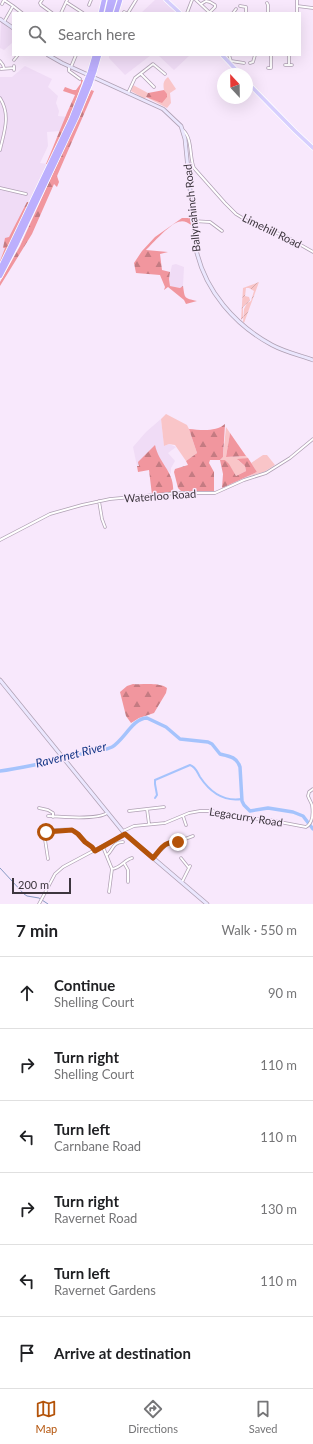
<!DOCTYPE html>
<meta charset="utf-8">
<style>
body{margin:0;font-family:Lato,sans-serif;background:#f6f6f6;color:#202124}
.compass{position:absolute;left:217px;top:68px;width:36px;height:36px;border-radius:50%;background:#fff;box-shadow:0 4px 16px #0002;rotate:338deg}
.scale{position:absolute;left:12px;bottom:10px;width:59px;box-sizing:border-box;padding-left:4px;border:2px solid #3d363e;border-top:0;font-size:11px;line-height:14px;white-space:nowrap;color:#3d363e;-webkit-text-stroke:3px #f8e8fc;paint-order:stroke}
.stop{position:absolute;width:12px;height:12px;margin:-9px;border:3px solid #b45309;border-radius:50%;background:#fff}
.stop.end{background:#b45309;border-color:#fff;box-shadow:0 1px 4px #0008}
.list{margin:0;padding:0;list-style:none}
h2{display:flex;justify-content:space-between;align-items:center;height:52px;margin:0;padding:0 16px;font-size:17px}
h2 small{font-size:13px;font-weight:400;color:#757577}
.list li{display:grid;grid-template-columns:26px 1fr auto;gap:12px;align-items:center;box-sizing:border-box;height:72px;padding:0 16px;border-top:1px solid #e0e0e0}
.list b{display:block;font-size:15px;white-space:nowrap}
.list p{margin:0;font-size:13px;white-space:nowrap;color:#757577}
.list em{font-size:13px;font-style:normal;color:#757577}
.icon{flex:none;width:22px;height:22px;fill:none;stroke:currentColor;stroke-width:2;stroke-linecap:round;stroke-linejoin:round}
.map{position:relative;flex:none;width:313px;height:904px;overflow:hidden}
.search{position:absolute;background:#fff;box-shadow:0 4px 16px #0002;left:12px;right:12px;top:12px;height:44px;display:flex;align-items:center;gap:10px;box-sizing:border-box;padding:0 14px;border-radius:0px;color:#757577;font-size:15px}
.sheet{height:484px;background:#fff}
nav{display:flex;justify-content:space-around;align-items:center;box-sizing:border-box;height:56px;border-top:1px solid #e0e0e0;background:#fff;font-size:11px;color:#757577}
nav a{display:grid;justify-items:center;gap:2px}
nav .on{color:#b45309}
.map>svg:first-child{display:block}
</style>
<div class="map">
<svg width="313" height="904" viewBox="0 0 313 904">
<defs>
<pattern id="forest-firs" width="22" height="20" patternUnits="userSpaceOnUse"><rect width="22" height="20" fill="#f1969e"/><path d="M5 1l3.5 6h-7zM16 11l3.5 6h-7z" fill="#c47b82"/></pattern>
<pattern id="garden-furrows" width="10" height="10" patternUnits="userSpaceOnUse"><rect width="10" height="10" fill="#f9c5c8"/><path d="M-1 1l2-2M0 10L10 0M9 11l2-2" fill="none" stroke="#d6aaad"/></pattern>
</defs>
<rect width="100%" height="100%" fill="#f8e8fc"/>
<path fill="#f0dcf6" d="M 155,0 L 164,0 L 177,13 L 141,13 Z
M 1,22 L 13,31 L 13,42 L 4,50 L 0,48 Z
M 109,55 L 151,55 L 125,75 L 109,58 Z
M 158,55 L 190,55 L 174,70 Z
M 25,66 L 52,79 L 48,87 L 58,96 L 56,103 L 59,111 L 58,116 L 68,117 L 61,131 L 47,132 L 48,146 L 40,163 L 48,164 L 0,261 L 0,77 L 12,77 Z
M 176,264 L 184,267 L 183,286 L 180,288 L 170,286 L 169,279 L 172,265 Z
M 161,419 L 164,446 L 169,444 L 176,447 L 168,453 L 175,461 L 171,468 L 171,474 L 162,464 L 156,451 L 137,466 L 133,447 L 146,432 Z"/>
<path fill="#f9c5c8" d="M 168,77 L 176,89 L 170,93 L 171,103 L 167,108 L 146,97 L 145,99 L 131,91 L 133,85 L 148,93 L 146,97 L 165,92 L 164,90 C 163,84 163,81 168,77 Z
M 166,414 L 187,425 L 189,429 L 197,453 L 186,461 L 175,445 L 169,444 L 164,446 L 161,419 Z
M 226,427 L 230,433 L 226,457 L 246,456 L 248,458 L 238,460 L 245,466 L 246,471 L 236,476 L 225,460 L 220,460 L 223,457 Z
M 263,455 L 267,455 L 275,465 L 264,472 L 246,477 L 257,472 L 251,463 Z"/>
<path fill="url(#forest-firs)" d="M 81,80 L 83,80 L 73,109 L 48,164 L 46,164 C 56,141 64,118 75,95 L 63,91 L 65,87 L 73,90 L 76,90 L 81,83 Z
M 91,90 L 94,91 L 57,176 L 59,182 L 57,187 L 54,184 L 32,234 L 0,286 L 0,282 L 20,246 Z
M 164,90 L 167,94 L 167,97 L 162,103 L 146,97 L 148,93 Z
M 27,202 L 29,202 L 1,262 L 0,261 L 5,248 L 3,248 L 5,238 L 9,237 Z
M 182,218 L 190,218 L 191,225 C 187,222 183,220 178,222 C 169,225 153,243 146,250 L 168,252 L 160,254 L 162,270 L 170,272 L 169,279 L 170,286 L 180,288 L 183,286 C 185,299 184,298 197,301 L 186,304 L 184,300 L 168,287 L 164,290 L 165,287 L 160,275 L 136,273 L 134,263 L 142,251 L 155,237 Z
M 225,424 L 223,457 L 220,460 L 210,460 L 209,463 L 214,472 L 214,491 L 181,491 L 178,488 L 174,472 L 175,469 L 188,465 L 186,461 L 197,453 L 189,429 C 201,430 216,432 225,424 Z
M 230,433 L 246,456 L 226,457 Z
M 155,445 C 159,464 175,472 173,492 L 152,495 L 149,470 L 138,472 L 137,466 L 139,466 L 138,462 Z
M 248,458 L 257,472 L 222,488 L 223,474 L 220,460 L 225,460 L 229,464 L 236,476 L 246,471 L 245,466 L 237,459 Z
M 133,684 C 144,685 158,682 167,688 L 166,693 L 154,713 L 139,718 L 131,723 L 126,716 L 120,692 L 127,686 Z"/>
<path fill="url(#garden-furrows)" d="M 259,282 L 244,323 L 243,322 L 244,309 L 247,303 L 251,301 L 254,291 L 249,288 L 246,288 L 245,296 L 249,297 L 250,300 L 243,307 L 243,318 L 241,320 L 243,288 Z"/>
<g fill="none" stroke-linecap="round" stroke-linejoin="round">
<path stroke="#8699c3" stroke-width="1" d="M 0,868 L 24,894 L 27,896 L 39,898 L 48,904"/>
<path stroke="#a5c3fc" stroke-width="2" d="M 155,798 L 157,795 L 155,784 L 155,780 L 190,765 C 196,767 197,772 200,777 C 210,792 223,802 242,799"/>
<path stroke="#a5c3fc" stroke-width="3.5" d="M 0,771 C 16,769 33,765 49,762 C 56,760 63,757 70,756 C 83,753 99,753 112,747 C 124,740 133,718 147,718 L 166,727 L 180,739 L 208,742 L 212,744 L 220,754 C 229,756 237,757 240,767 L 242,801 L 244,805 L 250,811 L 268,808 L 293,812 L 303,816 L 313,829"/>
<defs>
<path id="street" d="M 42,0 L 40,3 L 41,5 L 52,13
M 196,0 L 210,13
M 66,2 L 83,13
M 267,3 L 268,5 L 268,13
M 2,4 L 4,0 L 13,6
M 201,4 L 206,1 L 210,2 L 215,5 L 215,7 L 209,13
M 89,5 L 91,0
M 240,6 L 246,7 L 246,13
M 297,6 L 313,8
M 124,12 L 126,13
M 61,13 L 67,0
M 128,13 L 136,0
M 187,13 L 192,0
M 233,13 L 236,9
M 297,13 L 297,0
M 4,22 L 13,6 L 22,13
M 229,55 L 231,61 L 244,63
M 289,55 L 289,65
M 14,60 L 18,55
M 0,61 L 3,65 L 4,68
M 250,63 L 253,62 L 255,55
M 285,65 L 292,65
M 14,66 L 14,70
M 69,67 L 69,71 L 80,79
M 71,67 L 76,55
M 268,68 L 271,68 L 271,55
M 1,69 L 14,68
M 141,74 L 154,87
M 128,93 L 135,78 L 153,64 L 165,74
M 0,98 C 11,115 4,132 0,150
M 183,130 C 193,139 189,157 194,168 L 225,203 L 236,214 L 254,225 L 285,236 L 313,252
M 0,188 L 26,194
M 193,221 L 210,222 L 222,231
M 99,501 L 102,519 L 105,527
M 0,540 L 50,514 L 82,505 L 110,499 L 177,493 L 215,493 L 244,480 L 266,473 L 290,458 L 313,439
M 39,808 L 48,810 L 53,813 L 53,817
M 147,809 L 149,824
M 129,811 L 164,807
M 48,816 C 61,817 98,820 107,813
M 183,816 L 186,825
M 123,831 L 134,826 L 165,823 L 189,813 L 200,811 L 213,811 L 222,815 L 269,820 L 306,827 C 313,823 313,812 312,805 C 311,802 309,799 308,796 L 309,792 L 313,789
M 103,847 L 112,869 L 109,892
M 107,855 C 113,851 112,842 123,842
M 153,858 L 168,843 L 177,842 L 193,836
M 181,858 L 189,868
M 48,859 L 44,833 C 49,830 69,828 75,831 C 80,834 82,839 86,843 C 89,846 93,846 95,851
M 124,863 L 128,870 L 128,882
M 112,869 C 121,868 124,860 132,858
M 182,882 L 190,866
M 39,904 L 55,874 L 63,867 L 125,834"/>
<path id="secondary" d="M 0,19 L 13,28
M 48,55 L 62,63 L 163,109 L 181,126 L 185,139 L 196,249 C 205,291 235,325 272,345 C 285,352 299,355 313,360
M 0,680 L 125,834 L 207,904"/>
<path id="primary" d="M 166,0 L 180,13
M 222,55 L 240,74
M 247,82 L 295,131 L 313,148"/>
<path id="highway" d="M 101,13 L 104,0
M 107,13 L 110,0
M 110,13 L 114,0
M 116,13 L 120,0
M 90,72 L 95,55
M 94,72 L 99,55
M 0,269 L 71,120 L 86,82
M 0,276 L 16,245 L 77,116 L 90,84"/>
</defs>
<use href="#street" stroke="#b0a1b4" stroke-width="3.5"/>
<use href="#secondary" stroke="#b0a1b4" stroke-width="4.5"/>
<use href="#primary" stroke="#fff" stroke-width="5"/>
<use href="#highway" stroke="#fff" stroke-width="6"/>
<use href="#street" stroke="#fff" stroke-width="2"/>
<use href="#secondary" stroke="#ebe7fe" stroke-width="3"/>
<use href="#primary" stroke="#d7cffe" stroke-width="3.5"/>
<use href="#highway" stroke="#bcaffd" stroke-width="4.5"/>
<defs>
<path id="highway-bridge" d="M 86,82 L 90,72
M 90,84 L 94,72"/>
</defs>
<use href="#highway-bridge" stroke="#fff" stroke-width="6" stroke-linecap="butt"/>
<use href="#highway-bridge" stroke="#bcaffd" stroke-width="4.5"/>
</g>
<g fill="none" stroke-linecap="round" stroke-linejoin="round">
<path stroke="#b45309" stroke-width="5" d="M 46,832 L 72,830 L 78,834 L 85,842 L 92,847 L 95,851 L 125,834 L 153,858 C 161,849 164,841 178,842"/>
</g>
<g text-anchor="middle" stroke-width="3" stroke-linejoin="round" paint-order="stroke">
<g font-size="11" fill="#3d363e" stroke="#f8e8fc">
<text transform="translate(192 208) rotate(-96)" y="4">Ballynahinch Road</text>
<text transform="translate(272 231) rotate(26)" y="4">Limehill Road</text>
<text transform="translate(160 496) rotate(-4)" y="4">Waterloo Road</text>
<text transform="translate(246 817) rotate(9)" y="4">Legacurry Road</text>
</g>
<g font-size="12" font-style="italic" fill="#143686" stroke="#f8e8fc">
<text transform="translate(71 755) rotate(-14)" y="4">Ravernet River</text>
</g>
</g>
</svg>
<svg class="compass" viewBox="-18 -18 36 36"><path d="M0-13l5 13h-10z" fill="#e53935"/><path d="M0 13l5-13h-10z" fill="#757577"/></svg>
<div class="scale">200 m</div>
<div class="stop" style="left:46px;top:832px"></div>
<div class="stop end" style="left:178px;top:842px"></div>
<div class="search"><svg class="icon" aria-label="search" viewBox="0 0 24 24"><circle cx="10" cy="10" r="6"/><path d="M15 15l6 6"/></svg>Search here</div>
</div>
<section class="sheet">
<h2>7 min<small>Walk · 550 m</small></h2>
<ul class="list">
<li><svg class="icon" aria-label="ahead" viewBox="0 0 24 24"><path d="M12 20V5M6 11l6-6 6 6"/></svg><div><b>Continue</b><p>Shelling Court</p></div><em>90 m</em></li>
<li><svg class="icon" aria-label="right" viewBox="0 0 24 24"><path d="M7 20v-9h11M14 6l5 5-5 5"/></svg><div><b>Turn right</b><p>Shelling Court</p></div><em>110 m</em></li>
<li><svg class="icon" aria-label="left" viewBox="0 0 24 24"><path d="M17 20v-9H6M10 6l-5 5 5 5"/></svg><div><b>Turn left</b><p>Carnbane Road</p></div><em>110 m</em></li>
<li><svg class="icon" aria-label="right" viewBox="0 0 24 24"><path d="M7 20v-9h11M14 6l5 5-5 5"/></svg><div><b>Turn right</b><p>Ravernet Road</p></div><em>130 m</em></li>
<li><svg class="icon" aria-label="left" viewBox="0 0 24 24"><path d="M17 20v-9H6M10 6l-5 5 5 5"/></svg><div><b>Turn left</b><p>Ravernet Gardens</p></div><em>110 m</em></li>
<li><svg class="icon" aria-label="arrive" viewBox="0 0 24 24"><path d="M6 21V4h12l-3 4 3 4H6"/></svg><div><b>Arrive at destination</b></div></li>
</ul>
</section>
<nav>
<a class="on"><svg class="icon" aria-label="map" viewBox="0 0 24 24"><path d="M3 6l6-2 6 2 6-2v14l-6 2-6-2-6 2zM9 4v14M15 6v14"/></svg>Map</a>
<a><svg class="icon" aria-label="directions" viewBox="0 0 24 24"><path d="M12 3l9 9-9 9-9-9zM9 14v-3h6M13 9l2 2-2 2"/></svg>Directions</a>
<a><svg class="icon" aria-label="saved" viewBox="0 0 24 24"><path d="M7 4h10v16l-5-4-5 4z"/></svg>Saved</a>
</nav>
